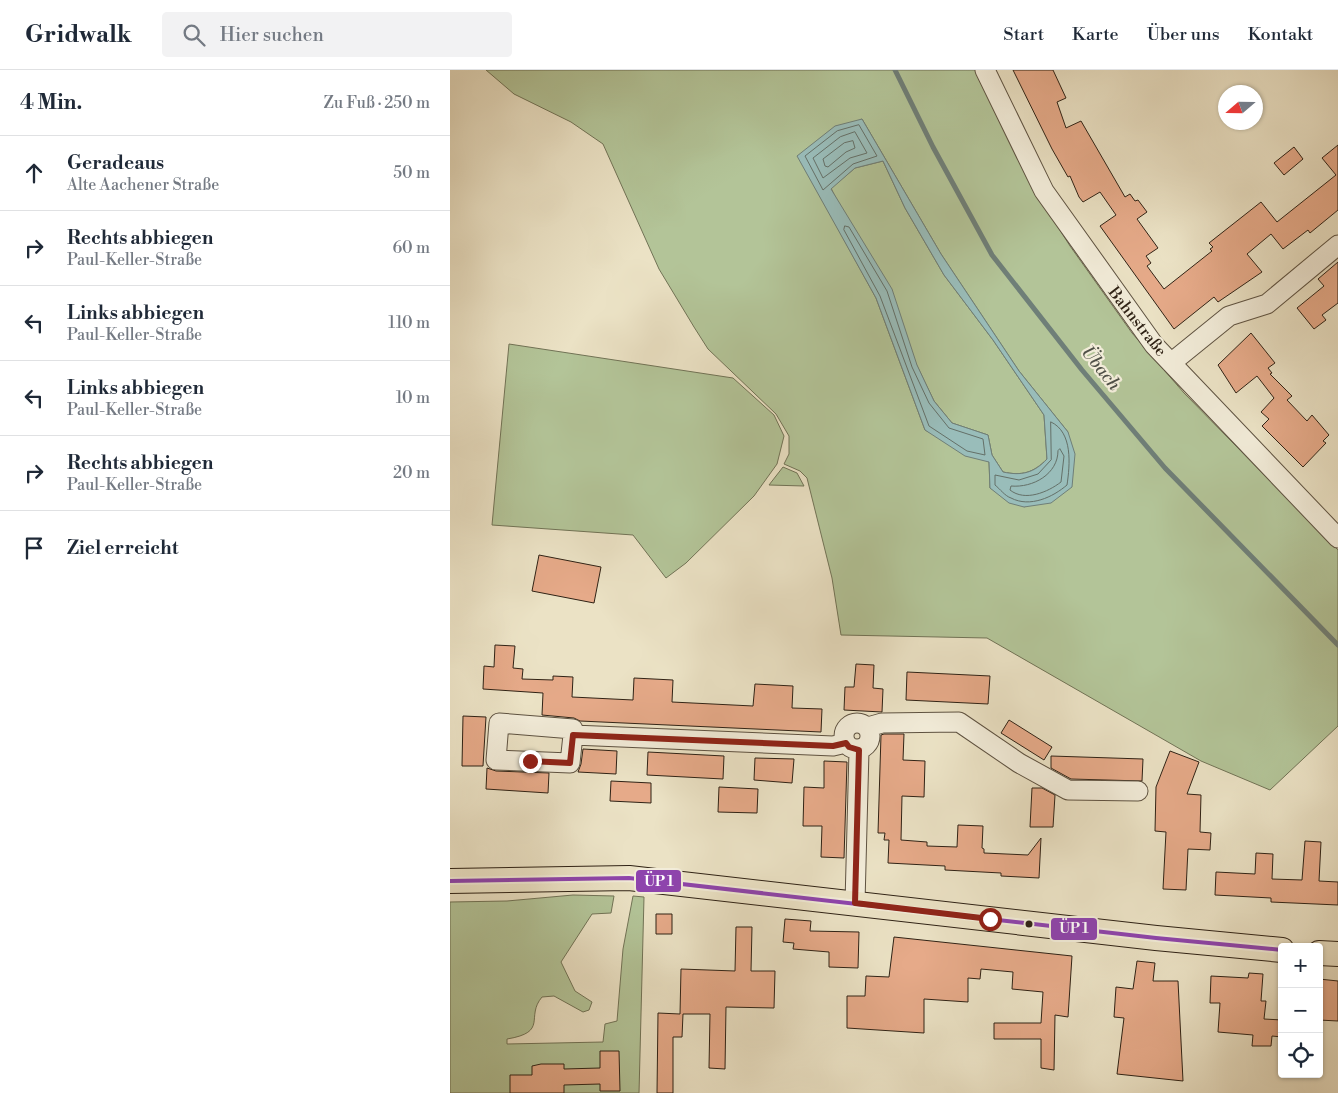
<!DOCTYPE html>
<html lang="de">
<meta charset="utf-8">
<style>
body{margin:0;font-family:"Libre Bodoni",serif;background:#f2f2f3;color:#1f2937}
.controls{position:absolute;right:15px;bottom:15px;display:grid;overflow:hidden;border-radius:5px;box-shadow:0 1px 4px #0004}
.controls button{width:45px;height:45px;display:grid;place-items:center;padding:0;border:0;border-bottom:1px solid #e0e1e3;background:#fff;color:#1f2937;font:25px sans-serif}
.compass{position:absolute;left:768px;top:15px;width:45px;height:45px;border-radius:50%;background:#fff;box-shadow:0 1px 4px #0004;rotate:250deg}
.stop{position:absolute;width:15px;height:15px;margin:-11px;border:4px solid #8f2418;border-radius:50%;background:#fff}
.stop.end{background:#8f2418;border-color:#fff;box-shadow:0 1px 5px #0008}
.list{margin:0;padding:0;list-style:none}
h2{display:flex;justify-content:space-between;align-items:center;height:65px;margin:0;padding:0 20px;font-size:21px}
h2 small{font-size:16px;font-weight:400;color:#747a83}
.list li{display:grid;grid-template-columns:32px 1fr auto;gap:15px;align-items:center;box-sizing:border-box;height:75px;padding:0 20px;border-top:1px solid #e0e1e3}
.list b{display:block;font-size:19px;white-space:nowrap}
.list p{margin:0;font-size:16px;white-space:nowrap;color:#747a83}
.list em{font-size:16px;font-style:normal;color:#747a83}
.icon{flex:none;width:28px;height:28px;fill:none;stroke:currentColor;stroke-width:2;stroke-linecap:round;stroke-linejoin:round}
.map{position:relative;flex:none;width:888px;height:1023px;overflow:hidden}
header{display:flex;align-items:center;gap:30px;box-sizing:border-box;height:70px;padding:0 25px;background:#fff;border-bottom:1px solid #e0e1e3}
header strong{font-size:24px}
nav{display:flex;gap:28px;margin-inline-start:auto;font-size:18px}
.search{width:350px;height:45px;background:#f2f2f3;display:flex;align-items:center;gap:12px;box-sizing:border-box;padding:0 18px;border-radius:5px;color:#747a83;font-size:19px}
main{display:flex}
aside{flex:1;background:#fff}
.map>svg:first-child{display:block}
</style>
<header>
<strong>Gridwalk</strong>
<div class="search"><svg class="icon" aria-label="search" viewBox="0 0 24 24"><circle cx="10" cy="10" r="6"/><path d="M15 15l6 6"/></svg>Hier suchen</div>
<nav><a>Start</a><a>Karte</a><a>Über uns</a><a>Kontakt</a></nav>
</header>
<main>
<aside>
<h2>4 Min.<small>Zu Fuß · 250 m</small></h2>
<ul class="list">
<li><svg class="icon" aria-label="ahead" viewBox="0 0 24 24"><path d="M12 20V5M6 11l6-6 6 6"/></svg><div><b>Geradeaus</b><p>Alte Aachener Straße</p></div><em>50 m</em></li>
<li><svg class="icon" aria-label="right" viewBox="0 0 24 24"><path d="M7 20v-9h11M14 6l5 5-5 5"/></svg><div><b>Rechts abbiegen</b><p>Paul-Keller-Straße</p></div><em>60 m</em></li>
<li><svg class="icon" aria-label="left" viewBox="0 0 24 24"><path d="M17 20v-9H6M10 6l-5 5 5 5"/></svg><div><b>Links abbiegen</b><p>Paul-Keller-Straße</p></div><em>110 m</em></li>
<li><svg class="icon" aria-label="left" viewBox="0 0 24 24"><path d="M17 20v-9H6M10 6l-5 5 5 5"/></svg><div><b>Links abbiegen</b><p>Paul-Keller-Straße</p></div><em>10 m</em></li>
<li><svg class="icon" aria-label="right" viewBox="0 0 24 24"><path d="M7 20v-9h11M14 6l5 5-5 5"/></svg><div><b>Rechts abbiegen</b><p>Paul-Keller-Straße</p></div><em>20 m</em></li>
<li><svg class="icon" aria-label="arrive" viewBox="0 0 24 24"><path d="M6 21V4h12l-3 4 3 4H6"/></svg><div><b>Ziel erreicht</b></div></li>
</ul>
</aside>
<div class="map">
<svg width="888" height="1023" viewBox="0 0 888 1023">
<rect width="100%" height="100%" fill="#ebe2c5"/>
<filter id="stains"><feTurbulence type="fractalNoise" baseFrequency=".004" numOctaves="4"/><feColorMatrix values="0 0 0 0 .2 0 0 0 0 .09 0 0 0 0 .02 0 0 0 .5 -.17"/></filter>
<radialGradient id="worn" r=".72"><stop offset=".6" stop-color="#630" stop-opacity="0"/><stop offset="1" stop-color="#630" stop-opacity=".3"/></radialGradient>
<path fill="#b3c498" stroke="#717356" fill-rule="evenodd" d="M 36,0 L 526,0 L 577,108 L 620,176 L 682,263 L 734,323 L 888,480 L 888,656 L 820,720 L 751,691 L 537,568 L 391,565 L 382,508 L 357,408 L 350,401 L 334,394 L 339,384 L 339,366 L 326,344 L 258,279 L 244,257 L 209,199 L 153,74 L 121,52 L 64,24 ZM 412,49 L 491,184 L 569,301 L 618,362 L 575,437 L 540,418 L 539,391 L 475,360 L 426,228 L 348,86 Z
M 433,91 L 455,138 L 494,205 L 543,270 L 594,345 L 597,389 C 583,403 572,406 553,402 L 542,385 L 538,365 L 502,353 L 484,331 L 381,118 L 405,98 Z
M 59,274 L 283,308 L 324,345 L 334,366 L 327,394 L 304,426 L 236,493 L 216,508 L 183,465 L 42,455 Z
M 333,397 L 347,403 L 354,416 L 319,415 Z
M 123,825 L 164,826 L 161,843 L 142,844 L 111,892 L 125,921 L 142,932 L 139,940 L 133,942 L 104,926 L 92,927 C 75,947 99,962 57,969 L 57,974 L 153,972 L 155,954 L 167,951 L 173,879 L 183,826 L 194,827 L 189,1023 L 0,1023 L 0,832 L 57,831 Z"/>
<path fill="#99bdba" stroke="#6f7f78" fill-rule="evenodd" d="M 412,49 L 491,184 L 569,301 L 618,362 L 625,384 L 622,417 L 601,433 L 574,437 L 559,433 L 540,418 L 539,392 L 515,386 L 475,360 L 426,228 L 347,86 L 385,56 ZM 433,91 L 455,138 L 494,205 L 543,270 L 594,345 L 597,389 C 584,403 572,406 553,402 L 542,385 L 538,365 L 502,353 L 484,331 L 467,295 L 442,219 L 381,119 L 405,98 Z"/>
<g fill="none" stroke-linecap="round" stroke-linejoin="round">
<path stroke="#647068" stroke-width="1" d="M 409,55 L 427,86 L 403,94 L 373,120 L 355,86 L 387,61 Z
M 405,62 L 417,83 L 400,88 L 373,108 L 363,88 L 390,67 Z
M 403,71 L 405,78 L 396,82 L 378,97 L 375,96 L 373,89 L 394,73 Z
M 395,156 L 399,157 L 437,221 L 462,297 L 479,333 L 499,358 L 533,369 L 535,385 L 517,381 L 479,356 L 430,226 L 394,160 Z
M 601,352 C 623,362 620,395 617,415 C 603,427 580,438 561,428 C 555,426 550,419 545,415 L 545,405 L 569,410 L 588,404 L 601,390 Z
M 610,379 L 614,386 L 611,412 C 598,422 575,432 560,420 L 561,416 C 583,418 608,404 608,381 Z"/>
<path stroke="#6f7f78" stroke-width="5" d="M 445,0 L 483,77 L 542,185 L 632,300 L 715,398 L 888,575"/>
</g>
<path fill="#e6aa89" stroke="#2f2215" d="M 563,0 L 603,0 L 616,28 L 607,32 L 616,58 L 631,51 L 675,127 L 680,124 L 685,131 L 688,130 L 697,142 L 687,149 L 708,178 L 696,186 L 701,193 L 697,196 L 714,219 L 762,181 L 760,179 L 763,177 L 759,173 L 811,132 L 827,152 L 886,105 L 872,88 L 888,75 L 888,140 L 860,163 L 858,160 L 833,179 L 821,164 L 797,184 L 812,202 L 768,232 L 764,227 L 724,259 L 650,156 L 666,145 L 650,122 L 633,132 L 629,127 L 620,106 L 618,107 L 602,79 Z
M 844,77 L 853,89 L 834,105 L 824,93 Z
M 888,192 L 888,233 L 872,245 L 876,250 L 864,259 L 847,238 L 874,216 L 868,209 Z
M 801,263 L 825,293 L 818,298 L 822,303 L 820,304 L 842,326 L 837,330 L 857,351 L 862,345 L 879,365 L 873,371 L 876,373 L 853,397 L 812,356 L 819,349 L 811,342 L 824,328 L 807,306 L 786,323 L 768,295 Z
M 89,485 L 151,497 L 144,533 L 82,521 Z
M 45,575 L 65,576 L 63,598 L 73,599 L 72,609 L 103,610 L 103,606 L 123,607 L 122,627 L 183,630 L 184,608 L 223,610 L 222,632 L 303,636 L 305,614 L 343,616 L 342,638 L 372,639 L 371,662 L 130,651 L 124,648 L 92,645 L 93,623 L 33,619 L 34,596 L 44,597 Z
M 406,594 L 424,595 L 423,618 L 433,619 L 432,642 L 394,640 L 395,617 L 404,617 Z
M 457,602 L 540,606 L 538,634 L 456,630 Z
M 13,646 L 36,647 L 33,696 L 12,696 Z
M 559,650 L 602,677 L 594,690 L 551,663 Z
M 434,664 L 454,664 L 453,690 L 475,691 L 474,727 L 452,726 L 451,770 L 477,772 L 477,776 L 507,777 L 508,755 L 533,756 L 532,778 L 534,779 L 534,783 L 578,785 L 591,768 L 589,808 L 551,806 L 551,803 L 495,800 L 495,796 L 438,793 L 439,770 L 434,770 L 435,763 L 428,763 L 431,665 Z
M 133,679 L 167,681 L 166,704 L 128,702 L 131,694 Z
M 720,681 L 749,692 L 737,724 L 751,725 L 750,762 L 761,763 L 760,780 L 738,779 L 736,820 L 713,819 L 716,762 L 705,761 L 706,717 Z
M 198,682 L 274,686 L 273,709 L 197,705 Z
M 601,686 L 693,689 L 692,711 L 621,709 L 601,698 Z
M 305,688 L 344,689 L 342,713 L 304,710 Z
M 374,691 L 397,692 L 394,788 L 371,787 L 372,756 L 353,756 L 354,717 L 374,718 Z
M 37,698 L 46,701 L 99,703 L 98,723 L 36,719 Z
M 161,711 L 201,713 L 201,733 L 160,731 Z
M 269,717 L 308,719 L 307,743 L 268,742 Z
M 582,718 L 592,718 L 605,725 L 603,757 L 580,757 Z
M 855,771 L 871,772 L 869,811 L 888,812 L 888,835 L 821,832 L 821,828 L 765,825 L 766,802 L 805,804 L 806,783 L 823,784 L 822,809 L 852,810 Z
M 206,844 L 222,844 L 222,864 L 206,864 Z
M 335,849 L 361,851 L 360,861 L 409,862 L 408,898 L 379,897 L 379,882 L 343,879 L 344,873 L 333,872 Z
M 286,857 L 302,857 L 301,901 L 325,901 L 324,938 L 276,937 L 275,999 L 259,998 L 260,944 L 233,944 L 232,967 L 223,967 L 223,1023 L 207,1023 L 208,943 L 230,944 L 231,899 L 285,901 Z
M 444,867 L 622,886 L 618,947 L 605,945 L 604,1000 L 591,998 L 591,969 L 544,969 L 544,953 L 591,953 L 593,922 L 562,919 L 563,902 L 531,899 L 530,909 L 518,908 L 518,932 L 474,929 L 474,963 L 397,958 L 397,926 L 415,926 L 416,906 L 439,907 Z
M 687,891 L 705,893 L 703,911 L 728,911 L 733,1011 L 667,1004 L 674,948 L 664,947 L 666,917 L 683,919 Z
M 799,903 L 813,904 L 811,931 L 816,931 L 814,949 L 832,950 L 832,967 L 822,966 L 821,976 L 802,976 L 803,965 L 768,962 L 770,933 L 760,933 L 761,906 L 798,908 Z
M 869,909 L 888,911 L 888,951 L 869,950 Z
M 150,981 L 169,981 L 170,1021 L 150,1021 L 150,1014 L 114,1015 L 114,1023 L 60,1023 L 60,1005 L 82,1005 L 82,996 L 91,994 L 114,994 L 114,999 L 150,998 Z"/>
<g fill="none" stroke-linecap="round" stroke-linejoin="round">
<defs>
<path id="minor" d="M 535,0 L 594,121 L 704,275 L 888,468
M 721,293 L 779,246 L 817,234 L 888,175
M394 666a13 13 0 1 1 26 0a13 13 0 1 1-26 0Z
M 418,657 L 432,653 L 509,652 L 569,693 L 618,720 L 688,721
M 123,665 L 120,693 L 46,690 L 49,653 L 123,659 L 123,665 L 383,676 L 396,673
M 405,833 L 409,680"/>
<path id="major" d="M 0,811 L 179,808 L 706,868 L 832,880
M 869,883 L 888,884"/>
</defs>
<use href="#minor" stroke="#5e5241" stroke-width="21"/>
<use href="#major" stroke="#2f2215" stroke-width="26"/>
<use href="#minor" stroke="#f2ecd9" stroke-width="19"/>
<use href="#major" stroke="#ebe2c5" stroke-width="24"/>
<defs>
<path id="bus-1" d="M 0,811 L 179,808 L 706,868 L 832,880"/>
</defs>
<use href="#bus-1" stroke="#f2ecd9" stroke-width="8"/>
<use href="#bus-1" stroke="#8e44ad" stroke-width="4"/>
</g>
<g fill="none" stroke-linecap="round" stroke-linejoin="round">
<path stroke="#8f2418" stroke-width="6" d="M 80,691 L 120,693 L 123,665 L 383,676 L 396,673 L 399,677 L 409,680 L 405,833 L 540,849"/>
</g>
<circle fill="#2f2215" stroke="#f2ecd9" stroke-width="2" cx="579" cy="854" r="4.5"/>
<g text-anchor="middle" stroke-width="4.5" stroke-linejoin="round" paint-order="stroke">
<g font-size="16" fill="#2f2215" stroke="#f2ecd9">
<text transform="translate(688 251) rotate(52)" y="6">Bahnstraße</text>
</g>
<g font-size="18" font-style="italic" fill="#4f5047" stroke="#f2ecd9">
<text transform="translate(651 298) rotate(51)" y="6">Übach</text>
</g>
</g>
<g stroke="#f2ecd9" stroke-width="2">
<rect x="185" y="799" width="47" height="24" rx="5" fill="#8e44ad"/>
<rect x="600" y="847" width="48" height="24" rx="5" fill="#8e44ad"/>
</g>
<g font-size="14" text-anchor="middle" font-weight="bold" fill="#fff">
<text x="209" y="816">ÜP 1</text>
<text x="624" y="863">ÜP 1</text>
</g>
<rect width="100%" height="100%" filter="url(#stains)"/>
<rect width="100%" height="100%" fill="url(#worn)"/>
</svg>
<div class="controls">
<button>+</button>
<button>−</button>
<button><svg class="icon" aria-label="locate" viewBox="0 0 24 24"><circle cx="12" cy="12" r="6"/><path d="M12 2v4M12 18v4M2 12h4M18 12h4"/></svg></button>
</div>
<svg class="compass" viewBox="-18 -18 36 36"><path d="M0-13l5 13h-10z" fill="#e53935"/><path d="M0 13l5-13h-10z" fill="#747a83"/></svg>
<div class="stop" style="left:540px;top:849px"></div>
<div class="stop end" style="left:80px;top:691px"></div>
</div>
</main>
